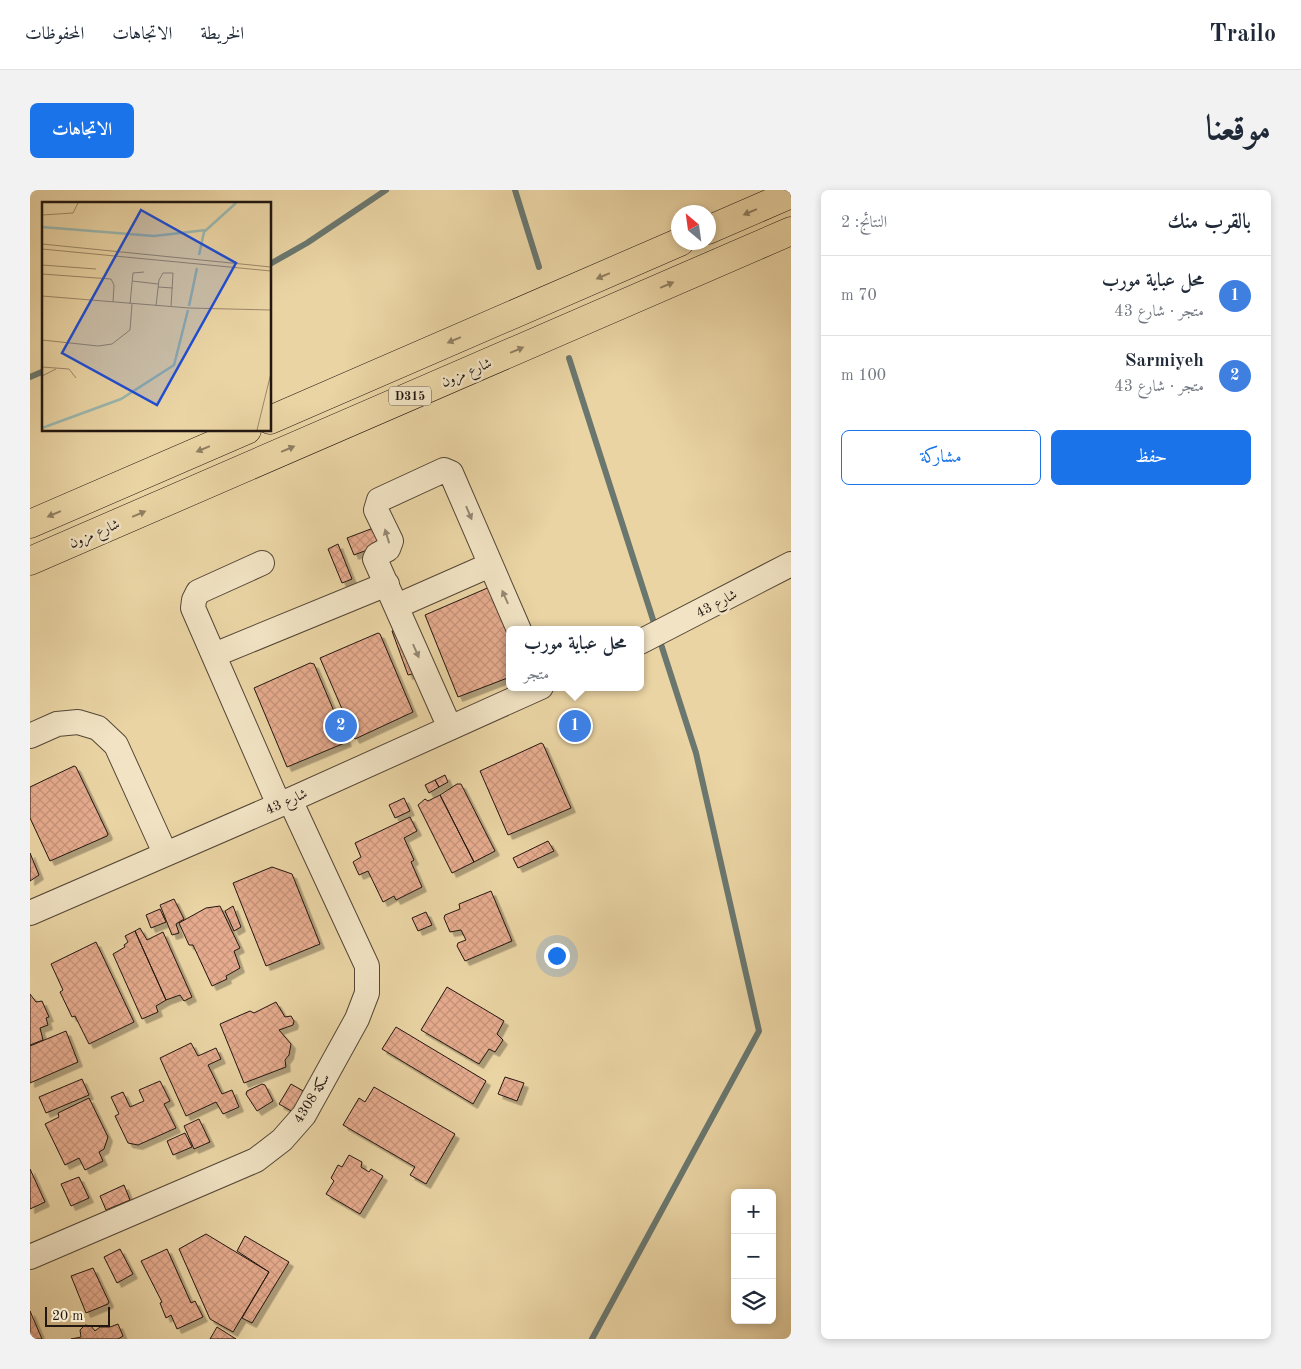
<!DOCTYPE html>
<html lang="ar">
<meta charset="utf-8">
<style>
body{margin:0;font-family:"Old Standard TT",Amiri,serif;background:#f2f2f3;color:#1f2937;direction:rtl}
.controls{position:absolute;right:15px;bottom:15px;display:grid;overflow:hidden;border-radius:8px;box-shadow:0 2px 8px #0003}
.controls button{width:45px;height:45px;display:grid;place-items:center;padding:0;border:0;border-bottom:1px solid #e0e1e3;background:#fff;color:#1f2937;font:25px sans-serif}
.compass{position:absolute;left:641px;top:15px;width:45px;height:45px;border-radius:50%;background:#fff;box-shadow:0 2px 8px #0003;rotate:331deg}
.scale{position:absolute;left:15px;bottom:12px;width:65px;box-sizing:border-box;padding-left:5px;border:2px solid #221711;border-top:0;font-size:14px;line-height:18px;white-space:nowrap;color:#221711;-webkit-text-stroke:4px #f1e3c4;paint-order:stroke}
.you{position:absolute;left:526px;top:765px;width:18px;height:18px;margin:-12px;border:4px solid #fff;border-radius:50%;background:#1a73e8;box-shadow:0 0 0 8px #1a73e833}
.badge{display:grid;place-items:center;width:32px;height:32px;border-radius:50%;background:#1a73e8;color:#fff;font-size:16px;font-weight:700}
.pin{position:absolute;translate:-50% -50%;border:2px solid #fff;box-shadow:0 1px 5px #0006}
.popup{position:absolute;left:476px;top:436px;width:138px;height:65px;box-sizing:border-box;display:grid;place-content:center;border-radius:8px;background:#fff;filter:drop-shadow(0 1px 4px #0005);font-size:16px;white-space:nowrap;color:#747a83}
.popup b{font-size:19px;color:#1f2937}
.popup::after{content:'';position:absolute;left:50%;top:100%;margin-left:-10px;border:10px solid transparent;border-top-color:#fff}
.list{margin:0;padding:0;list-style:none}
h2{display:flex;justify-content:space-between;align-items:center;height:65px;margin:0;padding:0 20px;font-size:21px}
h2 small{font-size:16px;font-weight:400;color:#747a83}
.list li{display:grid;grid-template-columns:32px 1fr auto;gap:15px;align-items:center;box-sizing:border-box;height:80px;padding:0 20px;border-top:1px solid #e0e1e3}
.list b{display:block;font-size:19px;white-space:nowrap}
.list p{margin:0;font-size:16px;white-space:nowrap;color:#747a83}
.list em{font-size:16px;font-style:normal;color:#747a83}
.actions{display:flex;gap:10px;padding:15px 20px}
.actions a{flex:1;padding:11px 0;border:1px solid #1a73e8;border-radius:8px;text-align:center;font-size:18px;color:#1a73e8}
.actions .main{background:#1a73e8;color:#fff}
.icon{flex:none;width:28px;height:28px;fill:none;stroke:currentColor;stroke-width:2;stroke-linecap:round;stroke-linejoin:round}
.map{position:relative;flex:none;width:761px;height:1149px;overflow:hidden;direction:ltr;border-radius:8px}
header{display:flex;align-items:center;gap:30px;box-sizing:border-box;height:70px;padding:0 25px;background:#fff;border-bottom:1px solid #e0e1e3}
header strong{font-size:24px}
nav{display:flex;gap:28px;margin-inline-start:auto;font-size:18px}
.intro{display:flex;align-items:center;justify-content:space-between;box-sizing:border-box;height:120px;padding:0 30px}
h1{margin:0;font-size:35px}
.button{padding:12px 22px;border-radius:8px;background:#1a73e8;color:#fff;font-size:18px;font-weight:700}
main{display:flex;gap:30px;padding:0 30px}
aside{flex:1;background:#fff;border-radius:8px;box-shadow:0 2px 8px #0003}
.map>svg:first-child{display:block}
</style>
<header>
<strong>Trailo</strong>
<nav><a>الخريطة</a><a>الاتجاهات</a><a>المحفوظات</a></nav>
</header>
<div class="intro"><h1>موقعنا</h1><a class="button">الاتجاهات</a></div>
<main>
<aside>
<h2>بالقرب منك<small>النتائج: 2</small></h2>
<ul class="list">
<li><span class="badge" style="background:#3f7fe0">1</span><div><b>محل عباية مورب</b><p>متجر · شارع 43</p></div><em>70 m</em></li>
<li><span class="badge" style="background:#3f7fe0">2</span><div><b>Sarmiyeh</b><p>متجر · شارع 43</p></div><em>100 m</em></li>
</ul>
<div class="actions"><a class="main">حفظ</a><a>مشاركة</a></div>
</aside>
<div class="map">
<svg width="761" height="1149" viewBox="0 0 761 1149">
<defs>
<pattern id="building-cross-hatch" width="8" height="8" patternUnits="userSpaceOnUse" patternTransform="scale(1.25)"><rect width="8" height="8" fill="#e6ab8e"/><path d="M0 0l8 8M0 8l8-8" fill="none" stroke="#c59279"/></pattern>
<filter id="shadow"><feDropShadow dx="4.5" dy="4.5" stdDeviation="0" flood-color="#0004"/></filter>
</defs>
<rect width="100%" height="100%" fill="#ead4a4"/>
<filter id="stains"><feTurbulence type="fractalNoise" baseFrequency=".004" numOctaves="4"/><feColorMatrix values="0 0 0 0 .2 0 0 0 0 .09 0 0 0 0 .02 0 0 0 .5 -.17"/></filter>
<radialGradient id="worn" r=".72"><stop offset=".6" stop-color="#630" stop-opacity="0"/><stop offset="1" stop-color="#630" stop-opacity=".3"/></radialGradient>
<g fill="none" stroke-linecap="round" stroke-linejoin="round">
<path stroke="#6a776f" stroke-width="6" d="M 485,0 L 509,77
M 240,74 L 277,53 L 356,0
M 539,168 L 626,439
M 0,187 L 14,181
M 562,1149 L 729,841 L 666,563 L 629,448"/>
</g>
<path fill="url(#building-cross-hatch)" stroke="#221711" filter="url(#shadow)" d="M 346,337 L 353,354 L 324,365 L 317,348 Z
M 308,354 L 322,389 L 312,393 L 298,359 Z
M 462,396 L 480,440 L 480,487 L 428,507 L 395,425 Z
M 370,438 L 386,483 L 378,485 L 362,441 Z
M 348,443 L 350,444 L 383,522 L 325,549 L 290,468 Z
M 280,473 L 284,474 L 317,552 L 257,577 L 224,498 Z
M 511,553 L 513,554 L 541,618 L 478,645 L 450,581 Z
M 44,576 L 46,577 L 78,644 L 77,646 L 20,671 L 0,628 L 0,597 Z
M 415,585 L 418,592 L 409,597 L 405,590 Z
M 405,590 L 409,597 L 399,603 L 395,595 Z
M 427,594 L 431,594 L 465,661 L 444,672 L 410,605 Z
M 410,605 L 444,672 L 422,683 L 388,615 L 395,609 L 398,611 Z
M 374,608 L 380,621 L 365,628 L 359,615 Z
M 380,627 L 387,641 L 374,648 L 384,670 L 381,672 L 392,697 L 366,710 L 364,706 L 353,712 L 338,681 L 329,685 L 323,672 L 331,667 L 325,653 Z
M 518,651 L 524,661 L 488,678 L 483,668 Z
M 0,663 L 9,685 L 0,691 Z
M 242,677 L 262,684 L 290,754 L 236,776 L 203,693 Z
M 461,701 L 482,751 L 435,771 L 427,756 L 428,753 L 436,750 L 431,740 L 420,742 L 414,728 L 415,725 L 430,719 L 429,714 Z
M 144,709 L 154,729 L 146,734 L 149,743 L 142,745 L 130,715 Z
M 190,716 L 210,758 L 204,761 L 210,778 L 196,786 L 197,789 L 182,796 L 163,755 L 159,755 L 149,733 L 176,718 Z
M 203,716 L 211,737 L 204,741 L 195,721 Z
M 130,719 L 136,732 L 121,738 L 116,725 Z
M 396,722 L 402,735 L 388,741 L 382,728 Z
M 110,738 L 117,750 L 133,742 L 162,807 L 154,811 L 150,805 L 136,810 L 105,741 Z
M 105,741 L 136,810 L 126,816 L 128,822 L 112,829 L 83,764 L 95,757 L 94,755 L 98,752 L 95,746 Z
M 66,752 L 104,832 L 59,854 L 45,826 L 42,827 L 30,802 L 33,800 L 21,774 Z
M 417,797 L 474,831 L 467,844 L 473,850 L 465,862 L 459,859 L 449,874 L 391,840 Z
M 0,804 L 6,812 L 12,811 L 19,827 L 16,828 L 18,835 L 10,838 L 13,850 L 0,855 Z
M 246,812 L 255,827 L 261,826 L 264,831 L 263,835 L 249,840 L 261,854 L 259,865 L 255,870 L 256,877 L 214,893 L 190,834 L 220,821 L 224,823 Z
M 366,837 L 456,891 L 443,914 L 352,859 Z
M 36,841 L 48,872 L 0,893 L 0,856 Z
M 161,853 L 168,866 L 186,858 L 191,869 L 178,875 L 192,904 L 202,900 L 209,917 L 193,924 L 186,912 L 156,926 L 130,868 Z
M 475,887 L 494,893 L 487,911 L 468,904 Z
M 52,889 L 59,905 L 16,923 L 9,907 Z
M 130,891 L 140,911 L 134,914 L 146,938 L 108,955 L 98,953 L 85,926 L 89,924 L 81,907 L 93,902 L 100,917 L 114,911 L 109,900 Z
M 232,894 L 235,895 L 243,911 L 227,921 L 216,904 L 217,901 Z
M 261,894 L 275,902 L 263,922 L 249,914 Z
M 344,897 L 425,944 L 396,994 L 380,985 L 385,977 L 313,935 L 329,908 L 335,912 Z
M 59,908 L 78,947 L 74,959 L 69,962 L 73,971 L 55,980 L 49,968 L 35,975 L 15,934 L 29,927 L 28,923 Z
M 169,929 L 180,952 L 164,959 L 154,936 Z
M 155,943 L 162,957 L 143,965 L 137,951 Z
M 319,965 L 332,972 L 331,977 L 339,982 L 341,979 L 353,986 L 330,1024 L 296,1004 L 304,991 L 301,988 L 308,975 L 312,977 Z
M 0,979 L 15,1012 L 0,1019 Z
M 49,987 L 59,1008 L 41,1016 L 31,994 Z
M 94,995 L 100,1010 L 76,1020 L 70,1006 Z
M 176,1044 L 239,1082 L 203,1142 L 180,1129 L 149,1059 Z
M 215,1046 L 259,1072 L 222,1133 L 212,1128 L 239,1082 L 207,1061 Z
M 90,1059 L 103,1084 L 87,1093 L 74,1067 Z
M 137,1059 L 161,1113 L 165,1111 L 173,1127 L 147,1139 L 141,1125 L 136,1128 L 130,1113 L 132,1112 L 111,1071 Z
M 63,1078 L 79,1112 L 78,1114 L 56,1123 L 41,1086 Z
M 0,1121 L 12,1149 L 0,1149 Z
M 88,1134 L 93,1146 L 88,1149 L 41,1149 L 51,1147 L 50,1140 L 55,1135 L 61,1136 L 65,1141 L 70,1137 L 80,1137 Z
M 187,1137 L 206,1149 L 180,1149 Z"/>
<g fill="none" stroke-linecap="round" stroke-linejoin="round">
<defs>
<path id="minor" d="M 232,373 L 168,402 L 164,410 L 163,418 L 249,615
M 367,416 L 460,375
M 610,452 L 761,374
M 184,465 L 357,394
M 420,538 L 345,369 L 347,365 L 358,359 L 361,351 L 346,320 L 349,310 L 414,280 L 421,283 L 489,440
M 0,546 L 27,534 L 48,532 L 68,538 L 86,555 L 135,663
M 0,723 L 249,615 L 511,497
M 0,1067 L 226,970 L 252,950 L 274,925 L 327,829 L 337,803 L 337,776 L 260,610"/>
<path id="major" d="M 678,40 L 761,4
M 240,230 L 650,52
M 0,334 L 217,240
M 0,371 L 761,41"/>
</defs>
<use href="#minor" stroke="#544636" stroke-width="26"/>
<use href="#major" stroke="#221711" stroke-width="29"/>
<use href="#minor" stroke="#f1e3c4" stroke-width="24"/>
<use href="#major" stroke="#ead4a4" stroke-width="28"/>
</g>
<defs><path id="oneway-solid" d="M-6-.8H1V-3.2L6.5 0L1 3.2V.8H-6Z" transform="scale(1.25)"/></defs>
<g fill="#907f62">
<use href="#oneway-solid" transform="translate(720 22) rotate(157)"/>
<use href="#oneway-solid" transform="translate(573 86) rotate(157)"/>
<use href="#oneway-solid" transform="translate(637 95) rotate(-23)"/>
<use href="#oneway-solid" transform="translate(424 150) rotate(157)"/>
<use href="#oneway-solid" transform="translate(487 160) rotate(-23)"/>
<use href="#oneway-solid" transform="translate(173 259) rotate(157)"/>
<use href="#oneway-solid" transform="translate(258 259) rotate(-23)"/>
<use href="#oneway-solid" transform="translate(24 324) rotate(157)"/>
<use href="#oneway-solid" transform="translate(109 324) rotate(-23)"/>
</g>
<g fill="#948773">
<use href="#oneway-solid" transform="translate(439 323) rotate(67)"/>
<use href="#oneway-solid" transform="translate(357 346) rotate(-107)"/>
<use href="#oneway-solid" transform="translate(475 407) rotate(-114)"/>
<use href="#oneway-solid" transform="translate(386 461) rotate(66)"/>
</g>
<g text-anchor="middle" stroke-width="5" stroke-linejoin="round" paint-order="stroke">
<rect fill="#f1e3c4" stroke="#605447" stroke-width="1" x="359" y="196.5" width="42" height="19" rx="4"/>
<g font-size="12" font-weight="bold" fill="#221711">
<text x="380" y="210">D315</text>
</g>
<g font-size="14" fill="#221711" stroke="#f1e3c4">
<text transform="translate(436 182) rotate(-23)" y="5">شارع مزون</text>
<text transform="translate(64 343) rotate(-23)" y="5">شارع مزون</text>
<text transform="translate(686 413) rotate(-28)" y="5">شارع 43</text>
<text transform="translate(256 611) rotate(-24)" y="5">شارع 43</text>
<text transform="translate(281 908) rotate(-58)" y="5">سكة 4308</text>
</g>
</g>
<g transform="translate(12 12)">
<rect width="229" height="229" fill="#ead4a4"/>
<path fill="none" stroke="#9ab7ae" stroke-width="2.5" d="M 0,25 L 112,34 L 164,28M 157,53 L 162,30 L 194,1M 147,104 L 155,66M 0,226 L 79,197 L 132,163 L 146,108"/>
<path fill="none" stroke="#9a8869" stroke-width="1" d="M 0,13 L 31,11 L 36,1M 0,42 L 229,65M 0,47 L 229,69M 0,63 L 54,67M 0,72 L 69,77 L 72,83 L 71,100M 90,79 L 116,82M 116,85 L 131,86M 0,94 L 147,106 L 229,108M 88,102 L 91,71 L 102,70M 114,104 L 117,78 L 121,71 L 131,71 L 129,105M 0,138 L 56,144 L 70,142 L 88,128 L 90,102M 0,165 L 27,167 L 34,176M 0,174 L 14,167M 215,228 L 229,171"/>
<path fill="#1d4ed8" fill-opacity="0.15" stroke="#1d4ed8" stroke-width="2.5" d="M 99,8 L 194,61 L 115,203 L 20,151 Z"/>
<rect width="229" height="229" fill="none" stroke="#221711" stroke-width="2.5"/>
</g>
<rect width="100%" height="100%" filter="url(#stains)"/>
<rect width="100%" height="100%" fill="url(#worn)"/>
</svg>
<div class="controls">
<button>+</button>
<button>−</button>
<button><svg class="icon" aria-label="layers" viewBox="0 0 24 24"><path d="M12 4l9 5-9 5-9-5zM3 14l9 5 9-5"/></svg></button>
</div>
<svg class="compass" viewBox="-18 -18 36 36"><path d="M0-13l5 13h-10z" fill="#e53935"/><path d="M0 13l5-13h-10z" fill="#747a83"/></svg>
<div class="scale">20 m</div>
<div class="you"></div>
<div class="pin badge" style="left:545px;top:536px;background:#3f7fe0">1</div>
<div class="popup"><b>محل عباية مورب</b>متجر</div>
<div class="pin badge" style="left:311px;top:536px;background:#3f7fe0">2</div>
</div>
</main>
